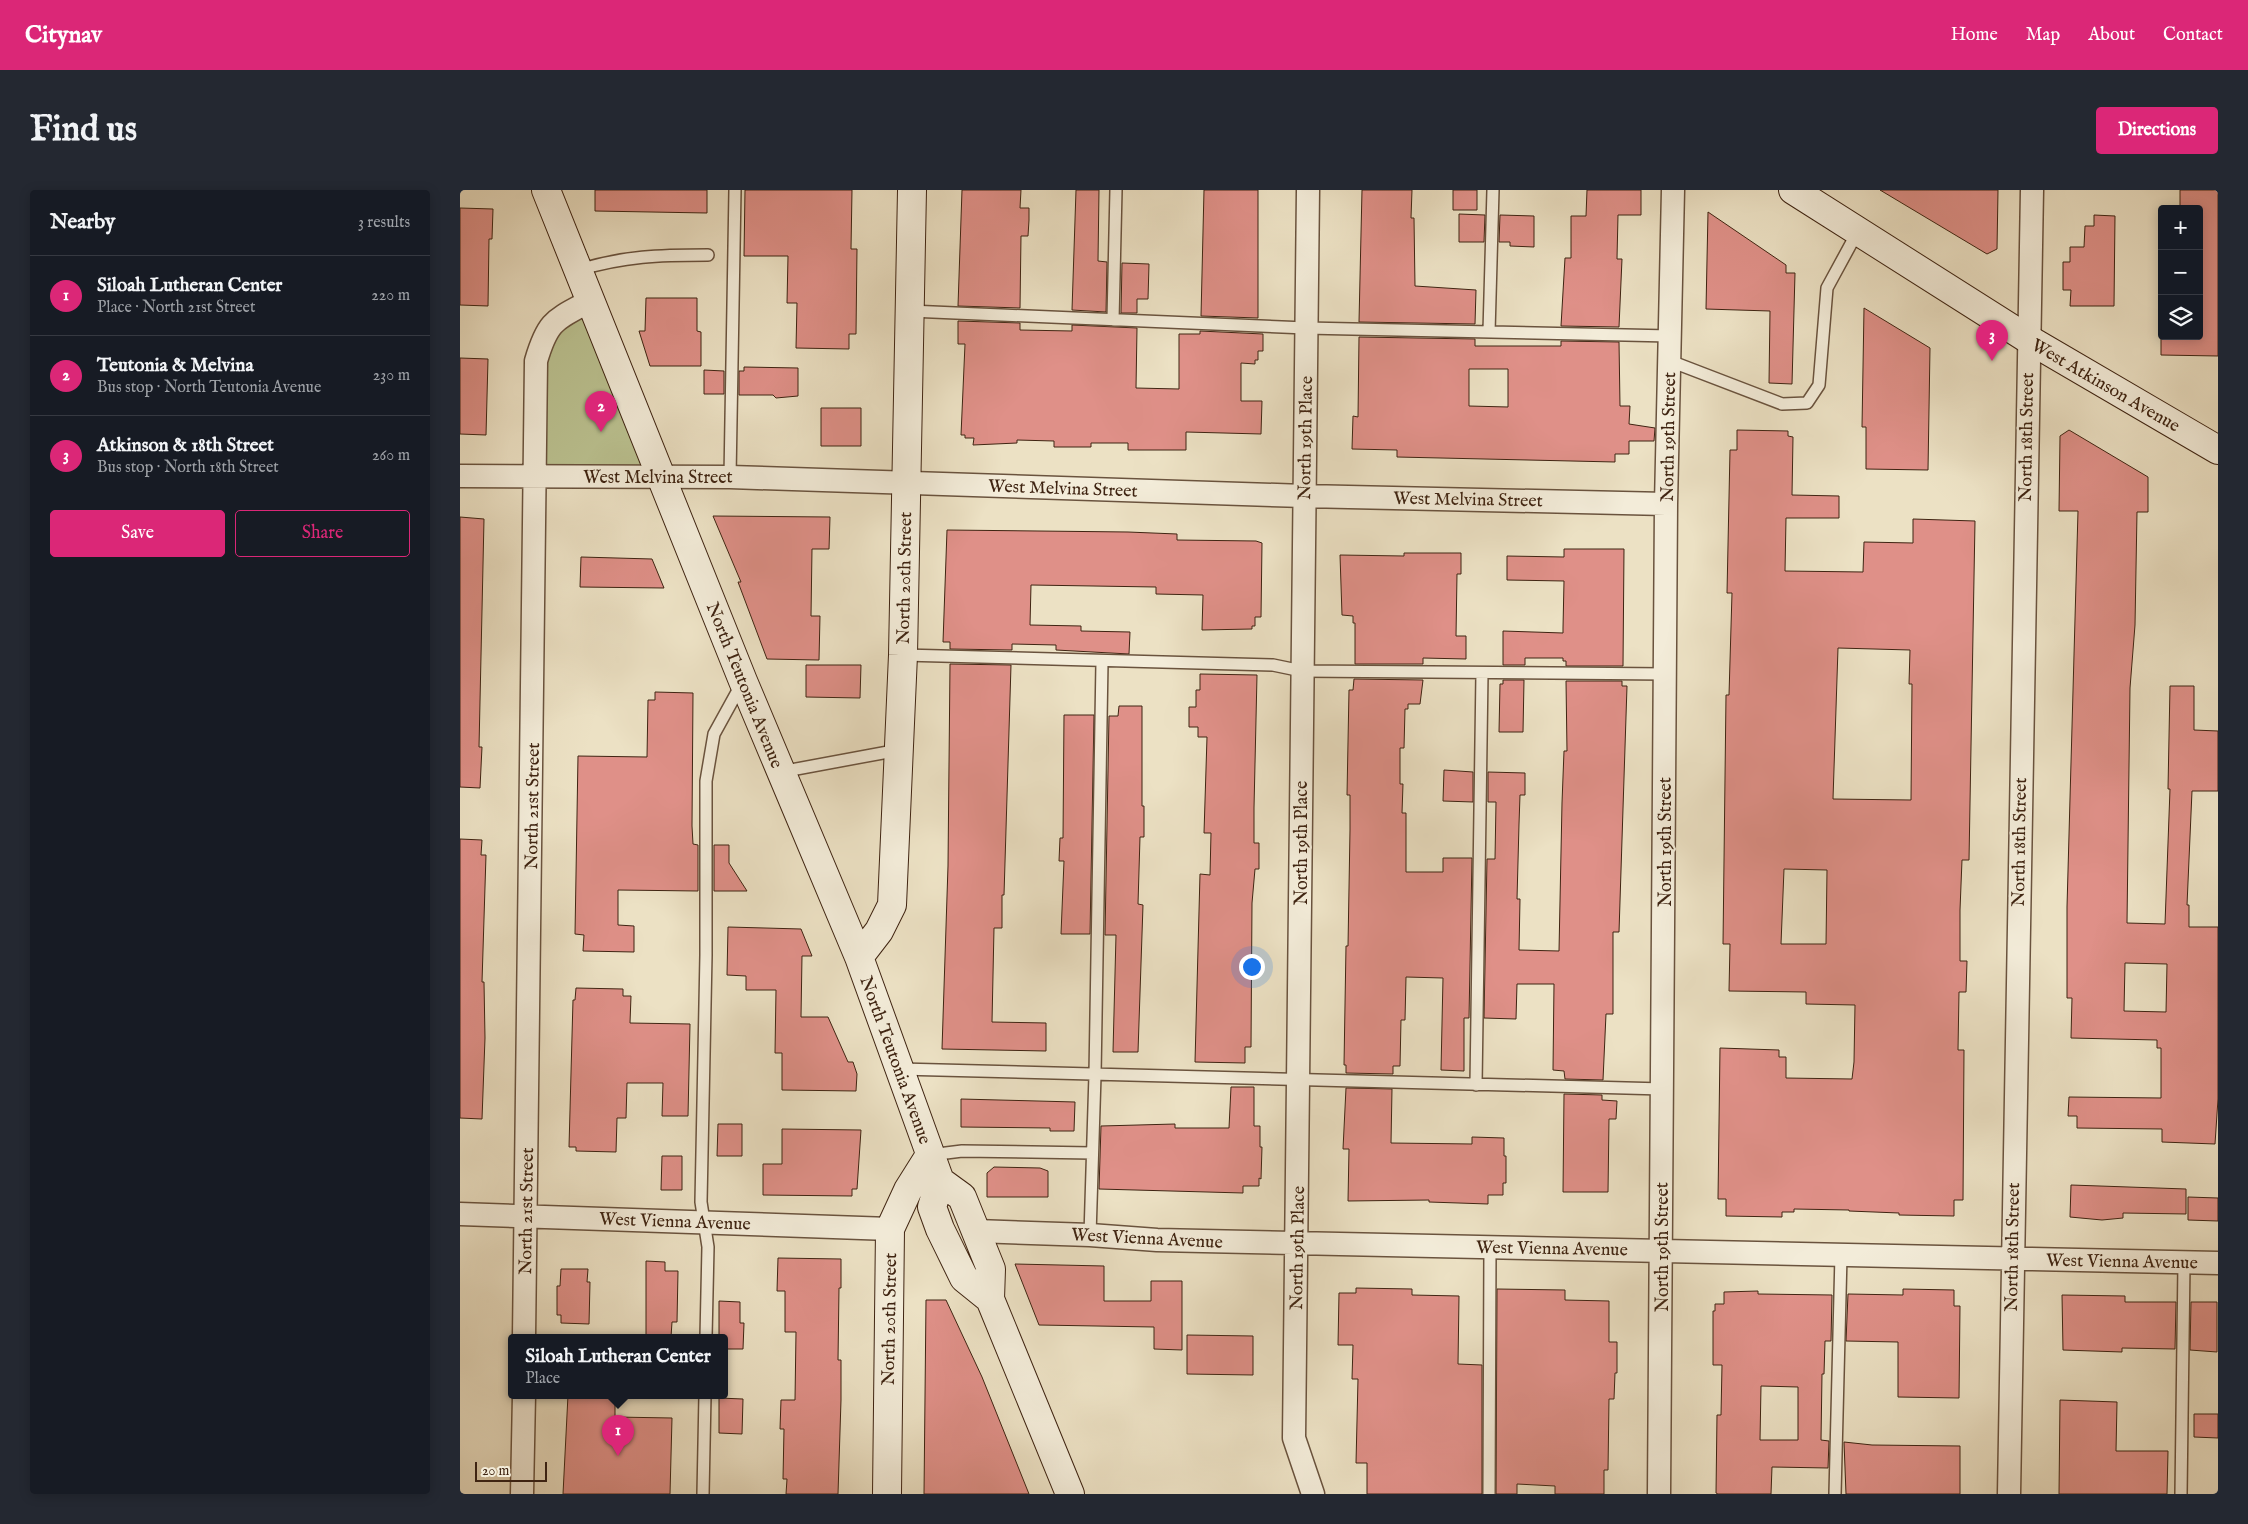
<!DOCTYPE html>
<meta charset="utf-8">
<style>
body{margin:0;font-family:"IM FELL English",serif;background:#242831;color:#f1f3f6}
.controls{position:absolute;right:15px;top:15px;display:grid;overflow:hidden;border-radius:5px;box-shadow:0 2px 12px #0003}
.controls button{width:45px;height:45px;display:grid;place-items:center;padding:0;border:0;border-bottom:1px solid #363941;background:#171b24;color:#f1f3f6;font:25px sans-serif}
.scale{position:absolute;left:15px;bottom:12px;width:72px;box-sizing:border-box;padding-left:5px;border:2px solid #3f2412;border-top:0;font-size:14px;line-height:18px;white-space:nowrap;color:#3f2412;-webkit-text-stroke:4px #f3ecd9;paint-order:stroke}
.you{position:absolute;left:791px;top:776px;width:18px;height:18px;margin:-12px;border:4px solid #fff;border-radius:50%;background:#1a73e8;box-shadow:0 0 0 8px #1a73e833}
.badge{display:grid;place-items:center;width:32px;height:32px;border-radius:50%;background:#db2777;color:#fff;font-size:16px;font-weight:700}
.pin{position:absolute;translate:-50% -41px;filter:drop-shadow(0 1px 2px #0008)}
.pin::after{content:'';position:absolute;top:26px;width:18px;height:15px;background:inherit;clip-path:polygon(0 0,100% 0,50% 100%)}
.popup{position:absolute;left:48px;top:1144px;width:220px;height:65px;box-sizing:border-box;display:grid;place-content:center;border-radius:5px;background:#171b24;filter:drop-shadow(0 1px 4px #0005);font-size:16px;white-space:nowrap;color:#9ea1a6}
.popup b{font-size:19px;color:#f1f3f6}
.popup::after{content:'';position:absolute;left:50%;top:100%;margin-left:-10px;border:10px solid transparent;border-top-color:#171b24}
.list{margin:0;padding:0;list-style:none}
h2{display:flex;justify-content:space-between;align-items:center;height:65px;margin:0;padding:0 20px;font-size:21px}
h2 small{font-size:16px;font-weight:400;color:#9ea1a6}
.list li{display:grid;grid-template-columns:32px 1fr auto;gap:15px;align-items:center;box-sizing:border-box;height:80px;padding:0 20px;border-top:1px solid #363941}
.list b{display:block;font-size:19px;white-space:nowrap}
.list p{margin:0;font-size:16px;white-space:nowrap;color:#9ea1a6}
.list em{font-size:16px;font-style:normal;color:#9ea1a6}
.actions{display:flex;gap:10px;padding:15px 20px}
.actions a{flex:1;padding:11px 0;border:1px solid #db2777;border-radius:5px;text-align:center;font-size:18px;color:#db2777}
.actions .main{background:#db2777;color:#fff}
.icon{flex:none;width:28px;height:28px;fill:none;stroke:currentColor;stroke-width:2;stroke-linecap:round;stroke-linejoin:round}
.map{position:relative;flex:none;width:1758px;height:1304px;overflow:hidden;border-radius:5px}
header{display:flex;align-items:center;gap:30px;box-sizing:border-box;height:70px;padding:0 25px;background:#db2777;color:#fff}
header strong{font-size:24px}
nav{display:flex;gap:28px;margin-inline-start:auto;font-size:18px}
.intro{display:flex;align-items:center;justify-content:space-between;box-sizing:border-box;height:120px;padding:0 30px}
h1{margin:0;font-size:35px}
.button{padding:12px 22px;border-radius:5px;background:#db2777;color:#fff;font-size:18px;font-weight:700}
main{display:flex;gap:30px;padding:0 30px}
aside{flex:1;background:#171b24;border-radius:5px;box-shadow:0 2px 12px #0003}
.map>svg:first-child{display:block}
</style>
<header>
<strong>Citynav</strong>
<nav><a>Home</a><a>Map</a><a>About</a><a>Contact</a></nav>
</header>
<div class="intro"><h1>Find us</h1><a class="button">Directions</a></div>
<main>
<aside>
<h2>Nearby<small>3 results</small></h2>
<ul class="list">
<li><span class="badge">1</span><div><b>Siloah Lutheran Center</b><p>Place · North 21st Street</p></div><em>220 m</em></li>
<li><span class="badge">2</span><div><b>Teutonia &amp; Melvina</b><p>Bus stop · North Teutonia Avenue</p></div><em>230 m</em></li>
<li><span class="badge">3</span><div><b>Atkinson &amp; 18th Street</b><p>Bus stop · North 18th Street</p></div><em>260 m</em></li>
</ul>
<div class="actions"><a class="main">Save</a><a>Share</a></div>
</aside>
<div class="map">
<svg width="1758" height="1304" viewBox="0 0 1758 1304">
<rect width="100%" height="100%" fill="#ece1c4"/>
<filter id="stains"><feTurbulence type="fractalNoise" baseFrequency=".004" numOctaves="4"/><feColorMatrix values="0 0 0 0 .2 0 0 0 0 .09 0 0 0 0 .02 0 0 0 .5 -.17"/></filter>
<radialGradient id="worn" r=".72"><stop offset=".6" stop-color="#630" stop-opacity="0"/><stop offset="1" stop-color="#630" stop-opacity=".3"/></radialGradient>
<path fill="#bbc291" stroke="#7d7352" d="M 130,111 L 200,286 L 75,286 L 82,150 Z"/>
<path fill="#df9088" stroke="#3f2412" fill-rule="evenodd" d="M 135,0 L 247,0 L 247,23 L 135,21 Z
M 285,0 L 392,0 L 391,59 L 397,59 L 396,144 L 389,144 L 389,159 L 336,158 L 337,113 L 327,113 L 328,66 L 284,66 Z
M 502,0 L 561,0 L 560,18 L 569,18 L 569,30 L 568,46 L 561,46 L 560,118 L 498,116 Z
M 616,0 L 639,0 L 638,71 L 647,72 L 646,122 L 612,120 Z
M 744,0 L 798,0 L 798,128 L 741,126 Z
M 902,0 L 952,0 L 951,28 L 954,28 L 955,96 L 1016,100 L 1015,134 L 899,132 Z
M 993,0 L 1017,0 L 1017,20 L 993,20 Z
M 1127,0 L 1181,0 L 1181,25 L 1158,25 L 1157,69 L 1162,69 L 1159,137 L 1101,136 L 1105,68 L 1111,68 L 1111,26 L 1126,26 Z
M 1420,0 L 1538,0 L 1537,59 L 1527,64 Z
M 1720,0 L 1758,0 L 1758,166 L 1701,165 L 1701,146 L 1739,146 L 1739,19 L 1720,19 Z
M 0,18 L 33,19 L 32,49 L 29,49 L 28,116 L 0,115 Z
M 1248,22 L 1326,75 L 1326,83 L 1335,83 L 1332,194 L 1309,193 L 1310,121 L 1246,119 Z
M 999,24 L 1025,25 L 1024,52 L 999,52 Z
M 1040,25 L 1074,26 L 1074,57 L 1050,56 L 1050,52 L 1039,52 Z
M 1634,25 L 1655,26 L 1654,116 L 1610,116 L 1611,100 L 1603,100 L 1603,72 L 1610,72 L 1610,57 L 1624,57 L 1625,36 L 1634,36 Z
M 662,73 L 689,74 L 688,109 L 677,109 L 677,123 L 661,123 Z
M 186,108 L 237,108 L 237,141 L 241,142 L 241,176 L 190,176 L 179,141 L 185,141 Z
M 1404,118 L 1470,158 L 1468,280 L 1406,279 L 1406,237 L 1402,237 Z
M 498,131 L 560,133 L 560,140 L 612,141 L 612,135 L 677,138 L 676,198 L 719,199 L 719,144 L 740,144 L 740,141 L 803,144 L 803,161 L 798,161 L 798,170 L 795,170 L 795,174 L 781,173 L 781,211 L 802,211 L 801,244 L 726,242 L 726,260 L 668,260 L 668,253 L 631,253 L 631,257 L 594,257 L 594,251 L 557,250 L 557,253 L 513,255 L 514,248 L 505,248 L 505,245 L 501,245 L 505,154 L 498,154 Z
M 899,147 L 1015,149 L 1015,156 L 1101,156 L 1101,151 L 1159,152 L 1160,216 L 1170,216 L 1169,234 L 1195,238 L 1194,251 L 1169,251 L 1169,264 L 1155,264 L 1155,272 L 937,267 L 937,260 L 892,259 L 893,226 L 898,227 ZM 1009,179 L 1048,179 L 1048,217 L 1009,216 Z
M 0,168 L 28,169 L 26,245 L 0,244 Z
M 284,177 L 338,178 L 338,206 L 316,208 L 313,205 L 279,205 L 279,181 L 284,181 Z
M 244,180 L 264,181 L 264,204 L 244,204 Z
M 361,218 L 401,218 L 401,256 L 361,256 Z
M 1277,240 L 1328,241 L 1328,246 L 1333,247 L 1332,305 L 1379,306 L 1379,328 L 1326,328 L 1325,381 L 1403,382 L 1404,352 L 1453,353 L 1453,329 L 1515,331 L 1509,670 L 1502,670 L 1500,720 L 1500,771 L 1507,771 L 1506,802 L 1499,802 L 1498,860 L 1504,860 L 1503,1010 L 1494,1010 L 1494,1026 L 1439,1025 L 1439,1023 L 1389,1021 L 1389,1020 L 1334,1019 L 1334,1022 L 1322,1022 L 1322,1027 L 1266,1026 L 1266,1009 L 1258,1009 L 1260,858 L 1319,860 L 1319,867 L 1326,867 L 1326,888 L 1392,889 L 1394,872 L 1395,815 L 1346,814 L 1346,802 L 1269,801 L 1270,754 L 1263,754 L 1266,505 L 1269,505 L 1272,403 L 1267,403 L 1270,260 L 1277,260 ZM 1378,458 L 1450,460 L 1449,494 L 1452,494 L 1451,610 L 1373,609 ZM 1324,679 L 1367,680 L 1366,754 L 1321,754 Z
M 1609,240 L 1688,287 L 1688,322 L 1677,322 L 1675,435 L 1670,498 L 1667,733 L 1705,734 L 1710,599 L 1708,599 L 1710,496 L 1734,496 L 1734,540 L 1758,541 L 1758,601 L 1732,601 L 1727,715 L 1729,715 L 1729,737 L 1758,737 L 1758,909 L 1755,954 L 1702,952 L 1702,939 L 1617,938 L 1617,926 L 1608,926 L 1609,907 L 1701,908 L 1701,858 L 1697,858 L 1697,850 L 1611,848 L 1612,808 L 1607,808 L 1607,717 L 1618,321 L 1599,321 L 1600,246 ZM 1665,773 L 1707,774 L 1706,822 L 1664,821 Z
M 253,326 L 370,327 L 369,359 L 352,359 L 351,426 L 360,426 L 359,470 L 307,469 L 278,392 L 281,392 Z
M 0,327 L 24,329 L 19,557 L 22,557 L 20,598 L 0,597 Z
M 487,340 L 668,342 L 717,344 L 717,350 L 796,351 L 802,353 L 801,427 L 795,427 L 795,436 L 792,436 L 792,439 L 742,440 L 743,405 L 696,404 L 696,397 L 571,395 L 570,435 L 621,436 L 621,441 L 670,442 L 669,464 L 596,460 L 596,455 L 552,454 L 552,460 L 490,459 L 490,452 L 483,452 Z
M 1104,359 L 1164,359 L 1163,476 L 1106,476 L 1106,471 L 1103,471 L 1103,468 L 1065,468 L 1065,475 L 1043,475 L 1043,441 L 1103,443 L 1103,438 L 1104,391 L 1047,390 L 1047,366 L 1104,367 Z
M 944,363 L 1001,363 L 1001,384 L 997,384 L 996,446 L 1006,446 L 1006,469 L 963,468 L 963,474 L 895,474 L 895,433 L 893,433 L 893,426 L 882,425 L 880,365 L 944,366 Z
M 121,367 L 192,369 L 204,398 L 120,397 Z
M 490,474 L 551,475 L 544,705 L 542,705 L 542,738 L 534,738 L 532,832 L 586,833 L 586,861 L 482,859 L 488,676 Z
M 346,475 L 401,475 L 400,508 L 346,507 Z
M 740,484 L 797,485 L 794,618 L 794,653 L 799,653 L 799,679 L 795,679 L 792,713 L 791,857 L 785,857 L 785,873 L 735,872 L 740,684 L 750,685 L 751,643 L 744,643 L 747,547 L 738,547 L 738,537 L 729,537 L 729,517 L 736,517 L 736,500 L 740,500 Z
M 894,489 L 963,490 L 960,514 L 948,514 L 948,519 L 945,519 L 944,558 L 940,558 L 940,594 L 943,594 L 942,623 L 946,623 L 946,682 L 983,682 L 983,668 L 1012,668 L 1009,828 L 1004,828 L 1004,881 L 981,880 L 983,788 L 946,787 L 945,830 L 941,830 L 940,876 L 933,876 L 933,884 L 886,883 L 886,875 L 884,875 L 886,756 L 888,756 L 890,640 L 890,605 L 887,605 L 889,500 L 893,500 Z
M 1043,490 L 1064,490 L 1063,542 L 1039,542 L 1040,494 L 1043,494 Z
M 1106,491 L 1162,491 L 1162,496 L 1167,496 L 1159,742 L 1153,742 L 1153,824 L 1146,824 L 1143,890 L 1105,889 L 1104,881 L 1093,880 L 1094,794 L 1057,794 L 1056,829 L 1024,828 L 1027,669 L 1035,669 L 1036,612 L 1028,612 L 1028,582 L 1065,583 L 1065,605 L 1060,605 L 1059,634 L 1057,709 L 1060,709 L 1059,760 L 1099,761 L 1102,613 L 1104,561 L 1107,561 Z
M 195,502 L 233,503 L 232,636 L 233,654 L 238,655 L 238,701 L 158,700 L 158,735 L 174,736 L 174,762 L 123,761 L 124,745 L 115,744 L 118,566 L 187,567 L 188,510 L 195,510 Z
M 659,516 L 682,516 L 682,616 L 684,616 L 684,647 L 680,647 L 678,714 L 683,715 L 678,862 L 653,862 L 656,745 L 645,745 L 649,526 L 658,526 Z
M 604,525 L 634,525 L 630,744 L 601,744 L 604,671 L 599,671 L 600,648 L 603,648 Z
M 984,580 L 1013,582 L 1013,612 L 983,611 Z
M 0,649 L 22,650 L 21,665 L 26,665 L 22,792 L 24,792 L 25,848 L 22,929 L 0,928 Z
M 254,655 L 269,655 L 269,673 L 287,701 L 254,701 Z
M 268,737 L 341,739 L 352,766 L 342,766 L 341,827 L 368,827 L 388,872 L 393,872 L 397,884 L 396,901 L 322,900 L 322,863 L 315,863 L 316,800 L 286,800 L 286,786 L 267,785 Z
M 116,798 L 163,799 L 163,806 L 171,806 L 170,833 L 230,834 L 228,926 L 202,926 L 203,893 L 167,893 L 166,928 L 157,928 L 156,962 L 116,961 L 116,957 L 109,957 L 113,810 L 115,810 Z
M 771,897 L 794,897 L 794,936 L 800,936 L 800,957 L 802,957 L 801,989 L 799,988 L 799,996 L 783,996 L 783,1003 L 639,999 L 641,936 L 715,934 L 715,938 L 769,938 Z
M 886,898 L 932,899 L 931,953 L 1012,954 L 1012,947 L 1044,948 L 1044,966 L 1046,966 L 1046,993 L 1043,993 L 1043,1005 L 1028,1005 L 1028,1014 L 969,1012 L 969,1010 L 888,1011 L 889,959 L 883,959 Z
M 1104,904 L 1142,905 L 1142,910 L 1157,911 L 1156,929 L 1149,929 L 1148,1002 L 1103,1002 Z
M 501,909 L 615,912 L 614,941 L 590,941 L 590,938 L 501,937 Z
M 258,934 L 282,934 L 282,966 L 257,966 Z
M 322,939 L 401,940 L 397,999 L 392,999 L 392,1006 L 303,1005 L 303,974 L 322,974 Z
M 202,966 L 222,966 L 222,1000 L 201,1000 Z
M 534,977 L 580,978 L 588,981 L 588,1007 L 527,1007 L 527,983 Z
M 1611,995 L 1726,999 L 1726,1024 L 1663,1023 L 1663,1028 L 1642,1030 L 1610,1027 Z
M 1728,1007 L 1758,1008 L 1758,1031 L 1728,1030 Z
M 318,1068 L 381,1069 L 381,1098 L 379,1098 L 378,1170 L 381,1170 L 381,1210 L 378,1304 L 326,1304 L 327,1289 L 323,1289 L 324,1239 L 320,1239 L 321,1210 L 335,1210 L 336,1142 L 325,1142 L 325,1101 L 317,1101 Z
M 186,1071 L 205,1072 L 205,1081 L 218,1081 L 217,1132 L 212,1132 L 211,1147 L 186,1147 Z
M 555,1074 L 644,1076 L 644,1111 L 691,1111 L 691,1091 L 722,1091 L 722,1160 L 694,1159 L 694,1137 L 579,1135 Z
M 101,1079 L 128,1079 L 127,1092 L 130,1092 L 129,1134 L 101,1133 L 101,1125 L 97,1125 L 97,1096 L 100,1096 Z
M 896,1098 L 952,1099 L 952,1105 L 999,1106 L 998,1174 L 1022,1175 L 1022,1304 L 907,1304 L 907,1273 L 896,1273 L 898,1189 L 892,1189 L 893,1155 L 878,1155 L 879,1103 L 896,1103 Z
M 1037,1099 L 1105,1100 L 1105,1110 L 1149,1111 L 1149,1152 L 1157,1152 L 1157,1183 L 1155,1183 L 1154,1209 L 1149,1209 L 1148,1280 L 1144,1280 L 1144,1304 L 1095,1304 L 1095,1296 L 1057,1294 L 1057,1304 L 1036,1304 Z
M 1443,1099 L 1494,1100 L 1494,1116 L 1500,1116 L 1499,1208 L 1438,1207 L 1438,1152 L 1386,1151 L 1388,1104 L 1443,1105 Z
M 1298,1101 L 1298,1104 L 1372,1105 L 1371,1151 L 1365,1151 L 1364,1184 L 1362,1184 L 1361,1250 L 1369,1251 L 1368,1278 L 1312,1277 L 1311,1304 L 1258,1304 L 1256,1303 L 1257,1225 L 1261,1225 L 1262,1175 L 1253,1175 L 1253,1121 L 1255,1121 L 1255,1114 L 1264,1114 L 1264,1102 ZM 1301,1196 L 1338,1197 L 1338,1250 L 1300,1250 Z
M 1602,1105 L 1665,1106 L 1665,1112 L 1716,1112 L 1715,1159 L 1662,1158 L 1662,1162 L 1603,1160 Z
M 466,1110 L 486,1110 L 522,1187 L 569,1304 L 464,1304 Z
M 259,1111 L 280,1112 L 280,1133 L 284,1133 L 283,1159 L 264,1159 L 264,1147 L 259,1147 Z
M 1731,1112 L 1757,1112 L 1757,1162 L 1730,1160 Z
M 727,1145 L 793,1146 L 793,1185 L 727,1184 Z
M 108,1205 L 155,1205 L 155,1227 L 212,1228 L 210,1304 L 103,1304 Z
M 259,1208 L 283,1209 L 282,1244 L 259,1243 Z
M 1600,1210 L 1657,1212 L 1656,1261 L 1708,1261 L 1707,1304 L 1599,1304 Z
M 1734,1224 L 1758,1224 L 1758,1248 L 1734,1247 Z
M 1384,1252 L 1412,1255 L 1500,1256 L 1500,1304 L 1386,1304 Z"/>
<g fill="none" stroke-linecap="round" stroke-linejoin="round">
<defs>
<path id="lane" d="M 118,80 C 165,66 199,65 248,65
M 450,121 L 846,138 L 1210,146
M 653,130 L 656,0
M 1029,142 L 1033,0
M 1210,171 L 1322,214 L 1347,213 L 1359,195 L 1367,98 L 1398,41
M 270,287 L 275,0
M 443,465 L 813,475 L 842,481 L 1206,484
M 320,582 L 439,560
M 440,879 L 1203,899
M 1016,895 L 1022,483
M 470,965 L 502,961 L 632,963
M 630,1045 L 635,885 L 642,472
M 246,1147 L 248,1057 L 241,1012 L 246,765 L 246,591 L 254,544 L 281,495
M 243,1304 L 245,1205
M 1029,1304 L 1030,1057
M 1375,1304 L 1381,1065
M 1721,1304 L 1724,1073"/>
<path id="street" d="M 848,0 L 834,1248 L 853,1304
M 0,286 L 270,287 L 844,306 L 1206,314
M 0,1024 L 430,1039
M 516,1041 L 630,1045 L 697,1050 L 1758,1073
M 64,1147 L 76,171 C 88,130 95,130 130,111
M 62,1304 L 64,1205
M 1199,1304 L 1206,314 L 1213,0
M 1549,1304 L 1572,0"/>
<path id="secondary" d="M 86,0 L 283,491 L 399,767 L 480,991 L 502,1007 L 531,1079 L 530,1109 L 610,1304
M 1333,0 L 1568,149 L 1758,260
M 399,767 L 419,741 L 432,715 L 443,465 L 452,0
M 480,991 L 472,1017 L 480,1039 L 504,1088 L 530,1109
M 427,1304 L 430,1039 L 448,1000 L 470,965"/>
</defs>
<use href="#lane" stroke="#6a533e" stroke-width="14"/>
<use href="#street" stroke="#6a533e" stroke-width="25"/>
<use href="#secondary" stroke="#3f2412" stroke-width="30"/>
<use href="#lane" stroke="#f3ecd9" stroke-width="11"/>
<use href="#street" stroke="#f3ecd9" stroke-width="22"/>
<use href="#secondary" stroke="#f3ecd9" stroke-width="28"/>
</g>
<g text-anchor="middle" stroke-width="4.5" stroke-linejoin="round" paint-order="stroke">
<g font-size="18" fill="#3f2412" stroke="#f3ecd9">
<text transform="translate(1646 195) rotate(30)" y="6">West Atkinson Avenue</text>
<text transform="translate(1208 247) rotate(-89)" y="6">North 19th Street</text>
<text transform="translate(1566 247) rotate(-89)" y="6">North 18th Street</text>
<text transform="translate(845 248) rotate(-89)" y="6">North 19th Place</text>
<text x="198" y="293">West Melvina Street</text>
<text transform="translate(603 298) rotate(2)" y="6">West Melvina Street</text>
<text transform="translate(1008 309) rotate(1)" y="6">West Melvina Street</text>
<text transform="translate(444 388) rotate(-89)" y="6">North 20th Street</text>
<text transform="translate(285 495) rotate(68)" y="6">North Teutonia Avenue</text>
<text transform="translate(72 616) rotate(-89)" y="6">North 21st Street</text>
<text transform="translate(1205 652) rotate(-90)" y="6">North 19th Street</text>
<text transform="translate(1559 652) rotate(-89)" y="6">North 18th Street</text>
<text transform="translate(841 653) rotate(-90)" y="6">North 19th Place</text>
<text transform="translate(436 870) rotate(70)" y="6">North Teutonia Avenue</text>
<text transform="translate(66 1021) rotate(-89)" y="6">North 21st Street</text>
<text transform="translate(215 1031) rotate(2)" y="6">West Vienna Avenue</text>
<text transform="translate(687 1048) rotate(3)" y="6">West Vienna Avenue</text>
<text transform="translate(1202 1057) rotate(-90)" y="6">North 19th Street</text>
<text transform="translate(1552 1057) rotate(-89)" y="6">North 18th Street</text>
<text transform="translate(837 1058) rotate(-89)" y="6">North 19th Place</text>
<text transform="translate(1092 1058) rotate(1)" y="6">West Vienna Avenue</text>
<text transform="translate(1662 1071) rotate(1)" y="6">West Vienna Avenue</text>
<text transform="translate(429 1129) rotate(-89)" y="6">North 20th Street</text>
</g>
</g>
<rect width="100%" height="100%" filter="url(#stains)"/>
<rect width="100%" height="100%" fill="url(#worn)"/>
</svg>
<div class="controls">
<button>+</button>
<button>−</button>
<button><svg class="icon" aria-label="layers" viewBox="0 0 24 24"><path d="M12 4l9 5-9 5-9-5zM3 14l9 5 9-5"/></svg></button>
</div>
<div class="scale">20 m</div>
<div class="you"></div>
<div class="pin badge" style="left:158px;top:1266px">1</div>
<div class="popup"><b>Siloah Lutheran Center</b>Place</div>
<div class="pin badge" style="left:141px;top:242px">2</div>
<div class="pin badge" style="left:1532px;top:171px">3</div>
</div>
</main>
